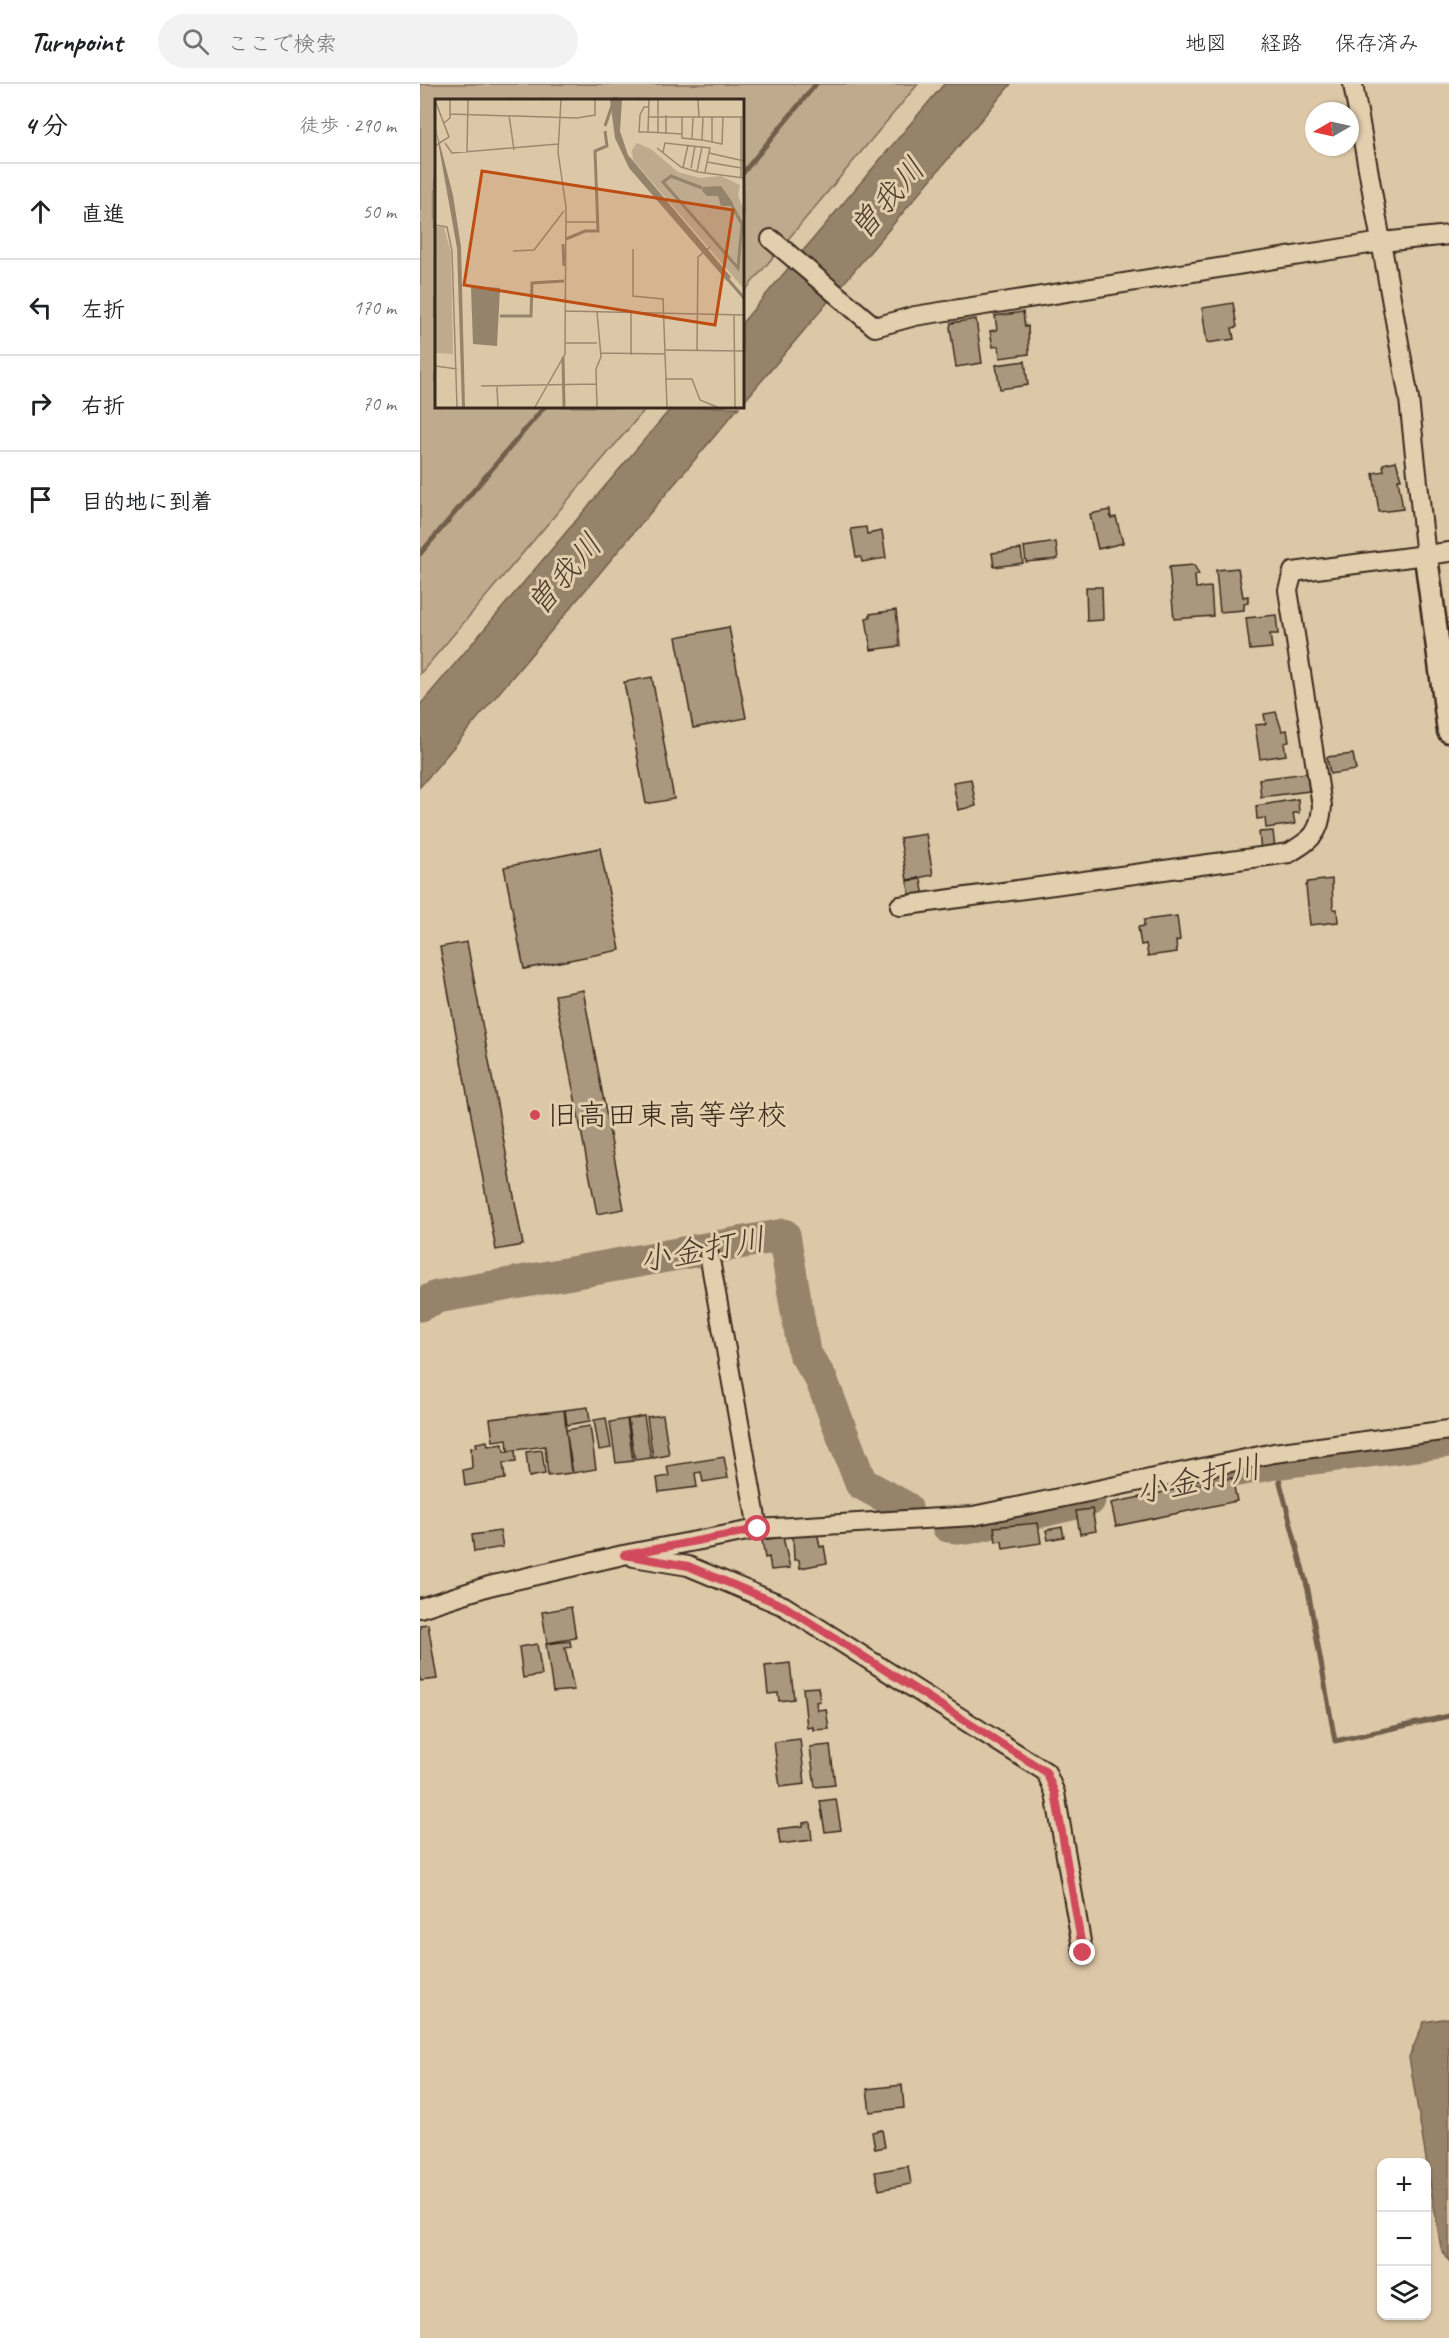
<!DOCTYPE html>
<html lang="ja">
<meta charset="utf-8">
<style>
body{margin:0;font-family:Caveat,"Klee One",sans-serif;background:#f2f2f2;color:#202124}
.controls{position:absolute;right:18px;bottom:18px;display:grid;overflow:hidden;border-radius:12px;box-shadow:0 2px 4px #0004}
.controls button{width:54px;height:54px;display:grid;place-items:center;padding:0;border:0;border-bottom:2px solid #e0e0e0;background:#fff;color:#202124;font:30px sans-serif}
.compass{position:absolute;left:885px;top:18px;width:54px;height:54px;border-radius:50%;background:#fff;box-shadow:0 2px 4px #0004;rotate:261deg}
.stop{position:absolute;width:18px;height:18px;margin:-14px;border:4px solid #d1495b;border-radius:50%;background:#fff}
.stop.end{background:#d1495b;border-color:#fff;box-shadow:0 2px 6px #0008}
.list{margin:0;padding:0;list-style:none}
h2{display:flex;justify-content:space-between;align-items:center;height:78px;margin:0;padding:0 24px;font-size:26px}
h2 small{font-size:20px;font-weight:400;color:#757577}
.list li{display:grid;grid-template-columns:39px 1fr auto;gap:18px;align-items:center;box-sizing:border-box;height:96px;padding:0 24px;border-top:2px solid #e0e0e0}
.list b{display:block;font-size:22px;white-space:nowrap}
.list em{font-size:20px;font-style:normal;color:#757577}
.icon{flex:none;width:33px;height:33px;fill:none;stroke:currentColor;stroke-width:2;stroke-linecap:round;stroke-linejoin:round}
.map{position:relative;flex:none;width:1029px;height:2254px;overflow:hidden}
header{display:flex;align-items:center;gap:36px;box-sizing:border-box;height:84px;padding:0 30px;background:#fff;border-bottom:2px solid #e0e0e0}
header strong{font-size:28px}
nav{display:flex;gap:33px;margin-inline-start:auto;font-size:21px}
.search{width:420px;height:54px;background:#f2f2f2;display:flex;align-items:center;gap:15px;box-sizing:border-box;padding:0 21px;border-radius:33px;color:#757577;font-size:22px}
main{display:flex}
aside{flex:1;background:#fff}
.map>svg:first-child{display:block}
</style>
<header>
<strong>Turnpoint</strong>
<div class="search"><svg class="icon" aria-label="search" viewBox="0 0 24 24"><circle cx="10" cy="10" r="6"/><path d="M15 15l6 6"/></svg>ここで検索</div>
<nav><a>地図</a><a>経路</a><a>保存済み</a></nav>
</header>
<main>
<aside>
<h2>4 分<small>徒歩 · 290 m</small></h2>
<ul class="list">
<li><svg class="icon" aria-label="ahead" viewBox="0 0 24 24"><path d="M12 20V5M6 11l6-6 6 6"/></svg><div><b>直進</b></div><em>50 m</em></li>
<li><svg class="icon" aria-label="left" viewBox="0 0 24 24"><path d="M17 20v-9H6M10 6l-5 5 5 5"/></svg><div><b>左折</b></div><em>170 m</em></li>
<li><svg class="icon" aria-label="right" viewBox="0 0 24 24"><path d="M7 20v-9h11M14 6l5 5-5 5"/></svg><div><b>右折</b></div><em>70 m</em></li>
<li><svg class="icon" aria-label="arrive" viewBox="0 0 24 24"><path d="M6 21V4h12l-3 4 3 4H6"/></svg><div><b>目的地に到着</b></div></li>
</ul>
</aside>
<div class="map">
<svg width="1029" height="2254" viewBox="0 0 1029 2254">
<rect width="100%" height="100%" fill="#dcc7a7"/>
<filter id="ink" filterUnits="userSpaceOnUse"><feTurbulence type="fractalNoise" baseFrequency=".0167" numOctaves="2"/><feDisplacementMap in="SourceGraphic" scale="12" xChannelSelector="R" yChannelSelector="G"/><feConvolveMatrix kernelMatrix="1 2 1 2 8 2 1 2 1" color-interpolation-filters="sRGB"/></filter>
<g filter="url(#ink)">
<path fill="#bfaa8e" stroke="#7d6a56" stroke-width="1.5" d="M 0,0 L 498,0 L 323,209 L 322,16 L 16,16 L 16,322 L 227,323 L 0,590 Z"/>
<path fill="#96836b" stroke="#725f4c" stroke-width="1.5" d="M 524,0 L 591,0 L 323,319 L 322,239 Z
M 252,323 L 319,323 L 0,703 L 0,621 Z
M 1029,1934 L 1029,2177 L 1021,2164 L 989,1973 L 1004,1938 Z"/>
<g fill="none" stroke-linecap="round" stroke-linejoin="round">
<path stroke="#725f4c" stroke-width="5" d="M 322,90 L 396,0
M 0,470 L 125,322
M 855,1379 L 888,1506 L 915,1657 L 1029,1632"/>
<path stroke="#96836b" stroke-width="33" d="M 0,1221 L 17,1213 L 364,1151 L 384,1268 L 401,1295 L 441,1399 L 486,1424
M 764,1396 L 855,1379 L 1029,1357
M 528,1442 L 548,1444 L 669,1416"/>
</g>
<path fill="#aa977d" stroke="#3b2a1e" stroke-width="1.5" d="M 813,219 L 817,243 L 812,244 L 814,255 L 787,259 L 782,224 Z
M 603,228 L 605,243 L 608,242 L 609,270 L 580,274 L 579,262 L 573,263 L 570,247 L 577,246 L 575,232 Z
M 556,235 L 562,279 L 536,283 L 530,243 L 531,239 Z
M 605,277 L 608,301 L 580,305 L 576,281 Z
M 976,377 L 981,395 L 978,395 L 983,425 L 959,428 L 953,389 L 964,387 L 963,380 Z
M 690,426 L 691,434 L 696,433 L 703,459 L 678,465 L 670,430 Z
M 446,443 L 447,450 L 462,447 L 466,474 L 442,478 L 441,473 L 436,473 L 431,445 Z
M 636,458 L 638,475 L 606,478 L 604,463 Z
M 601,465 L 603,479 L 574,483 L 572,469 Z
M 774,481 L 779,491 L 775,491 L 776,504 L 791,503 L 793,532 L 754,535 L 749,483 Z
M 818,484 L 823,513 L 828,512 L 828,519 L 824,520 L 824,526 L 800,528 L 796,486 Z
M 666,503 L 682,503 L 683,536 L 667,537 Z
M 476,526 L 480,562 L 451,566 L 446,534 L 450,533 L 450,530 Z
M 856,531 L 858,550 L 850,550 L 852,564 L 830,566 L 826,534 Z
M 309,543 L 326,634 L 273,644 L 256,553 Z
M 232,593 L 254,715 L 226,720 L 204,598 Z
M 856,628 L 862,647 L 867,646 L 869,658 L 864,659 L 866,671 L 840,675 L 835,641 L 846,640 L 844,630 Z
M 933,670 L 936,686 L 910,690 L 907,673 Z
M 887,689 L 889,707 L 841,713 L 839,695 Z
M 551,695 L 556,722 L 538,726 L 533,698 Z
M 878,715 L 879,729 L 873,729 L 875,740 L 846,744 L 845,734 L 837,735 L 836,722 Z
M 853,747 L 855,765 L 841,767 L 839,748 Z
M 506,750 L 513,791 L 487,796 L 480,754 Z
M 180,764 L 200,866 L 104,885 L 84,783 Z
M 501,795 L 504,814 L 491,817 L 487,797 Z
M 912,795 L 913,825 L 917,825 L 918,838 L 890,841 L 886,802 L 888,798 Z
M 757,832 L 760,856 L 756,857 L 757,868 L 728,872 L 726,860 L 721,861 L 718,843 L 724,842 L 724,836 Z
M 47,858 L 103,1161 L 76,1166 L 20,863 Z
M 163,906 L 204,1125 L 177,1130 L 135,911 Z
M 168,1323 L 170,1337 L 147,1341 L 145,1326 Z
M 144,1326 L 151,1389 L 128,1392 L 125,1362 L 88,1367 L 87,1355 L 73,1357 L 70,1335 Z
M 243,1331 L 249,1371 L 233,1374 L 227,1333 Z
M 224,1332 L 231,1374 L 215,1376 L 208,1335 Z
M 186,1334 L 191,1364 L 179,1366 L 174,1336 Z
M 207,1335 L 213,1377 L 196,1379 L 190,1338 Z
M 170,1342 L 176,1385 L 153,1389 L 146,1346 Z
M 67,1357 L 68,1362 L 83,1360 L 84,1368 L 95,1366 L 96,1378 L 83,1379 L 85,1395 L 45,1402 L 43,1386 L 52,1384 L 51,1364 L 57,1363 L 56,1359 Z
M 122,1366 L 125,1390 L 109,1393 L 106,1368 Z
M 304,1373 L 308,1394 L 283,1398 L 281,1388 L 275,1389 L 277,1403 L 239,1408 L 237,1394 L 249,1392 L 247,1382 Z
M 812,1394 L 817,1417 L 696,1442 L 691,1419 Z
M 672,1425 L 676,1447 L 660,1450 L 656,1427 Z
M 618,1439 L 621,1459 L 583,1465 L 582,1457 L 576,1458 L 574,1443 Z
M 642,1443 L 644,1453 L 628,1456 L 626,1446 Z
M 80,1447 L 83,1463 L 54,1468 L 52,1451 Z
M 397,1448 L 400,1463 L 404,1462 L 407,1479 L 380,1484 L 379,1476 L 374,1476 L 373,1452 Z
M 363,1453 L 370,1484 L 351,1486 L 349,1473 L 345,1474 L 342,1456 Z
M 151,1523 L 156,1554 L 127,1559 L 122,1528 Z
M 8,1540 L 17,1595 L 0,1597 L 0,1541 Z
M 150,1557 L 151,1563 L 145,1564 L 154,1606 L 133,1608 L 126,1560 Z
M 117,1560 L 122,1591 L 103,1594 L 99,1563 Z
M 370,1579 L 374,1615 L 359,1617 L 358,1609 L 348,1610 L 345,1582 Z
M 398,1603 L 400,1617 L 396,1618 L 397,1626 L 406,1625 L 409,1645 L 393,1646 L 393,1643 L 387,1644 L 383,1604 Z
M 380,1655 L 385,1700 L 360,1703 L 354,1658 Z
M 410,1661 L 415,1701 L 395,1703 L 390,1663 Z
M 416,1715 L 421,1746 L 405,1748 L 400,1717 Z
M 390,1738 L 392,1756 L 360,1760 L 358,1745 L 383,1742 L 383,1739 Z
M 482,2001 L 484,2024 L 450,2028 L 447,2005 Z
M 462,2046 L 465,2063 L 455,2065 L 452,2048 Z
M 488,2082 L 491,2100 L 459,2106 L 455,2088 Z"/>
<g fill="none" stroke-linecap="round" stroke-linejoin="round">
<defs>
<path id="minor" d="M 933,0 L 989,315 L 1006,473
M 351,155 L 455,243 L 495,232 L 962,158 L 1029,151
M 480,822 L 869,769 C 892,755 900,750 902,722 L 868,506 L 873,488 L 1029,468
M 289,1170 L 338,1445
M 214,1473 L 268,1482 L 364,1522 L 626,1688 L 635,1709 L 663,1869
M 0,1524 L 69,1502 L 203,1471 L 338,1445 L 553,1432 L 854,1369 L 1029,1346"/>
<path id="tertiary" d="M 1006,473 L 1029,647"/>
</defs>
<use href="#minor" stroke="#3b2a1e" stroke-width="22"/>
<use href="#tertiary" stroke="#3b2a1e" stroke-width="27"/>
<use href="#minor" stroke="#e3cead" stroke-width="18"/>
<use href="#tertiary" stroke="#e3cead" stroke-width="22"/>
</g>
</g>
<g fill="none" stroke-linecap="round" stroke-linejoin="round" filter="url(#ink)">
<path stroke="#d1495b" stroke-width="8" d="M 338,1445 L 204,1471 L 268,1482 L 364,1522 L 626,1688 L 635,1709 L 663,1869"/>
</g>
<circle fill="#d1495b" stroke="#e3cead" stroke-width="2" cx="115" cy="1031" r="6"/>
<g text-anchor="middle" stroke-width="6" stroke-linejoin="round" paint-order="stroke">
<g font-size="30" fill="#3b2a1e" stroke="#e3cead" text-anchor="start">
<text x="127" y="1041">旧高田東高等学校</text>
</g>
<g font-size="32" font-style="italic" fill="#4d3c2d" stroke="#e3cead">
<text transform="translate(467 114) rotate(-49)" y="11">曽我川</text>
<text transform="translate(144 490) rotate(-49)" y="11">曽我川</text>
<text transform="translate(282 1165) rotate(-10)" y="11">小金打川</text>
<text transform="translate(778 1395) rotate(-12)" y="11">小金打川</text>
</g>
</g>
<g transform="translate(15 15)">
<rect width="309" height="309" fill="#dcc7a7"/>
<path d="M 202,44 L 216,50 L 243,73 L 265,79 L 286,77 L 305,86 L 303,96 L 309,112 L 309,190 L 198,61 L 197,51 ZM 0,128 L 9,128 L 16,154 L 18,255 L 0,254 Z" fill="#bfaa8e"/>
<path d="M 175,1 L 187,1 L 185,32 L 193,56 L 296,178 L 292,182 L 194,69 L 180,39 ZM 0,26 L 18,96 L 26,148 L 30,308 L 27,308 L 22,149 ZM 286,87 L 298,104 L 298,107 L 286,107 L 283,97 L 272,97 L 267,92 L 268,88 ZM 39,187 L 65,189 L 62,247 L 38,245 L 36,189 Z" fill="#96836b"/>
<path fill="none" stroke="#96836b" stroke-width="3" d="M 170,27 L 179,1M 267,89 L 236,77 L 228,83 L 303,169 L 307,125 L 297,107M 131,140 L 150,132 L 163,132 L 160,52 L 172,47 L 170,32M 128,145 L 129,167M 290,177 L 309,199M 65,217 L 96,217 L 97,184 L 129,182M 128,258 L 129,308"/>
<path fill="none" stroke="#9c8870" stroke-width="1.5" d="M 214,1 L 213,33 L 247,35 L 247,18M 263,1 L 264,19M 15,15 L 142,19 L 160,16 L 160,1M 74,16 L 79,51M 214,18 L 309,18M 306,18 L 306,78M 268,19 L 267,41 L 287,45 L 288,18M 9,24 L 15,19 L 15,1M 213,33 L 204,33 L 205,16 L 209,8 L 214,8M 223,34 L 223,1M 231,34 L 231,16M 247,35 L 247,39 L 267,41M 257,39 L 258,19M 277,43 L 277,18M 10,44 L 17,54 L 123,45M 0,47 L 14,38 L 0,1M 222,49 L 246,68 L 263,73 L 309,79M 32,53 L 33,1M 228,53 L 230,44 L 275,49 L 270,73M 274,54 L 309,62M 272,63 L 306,69M 248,68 L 253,46M 256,69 L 260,47M 262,73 L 267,48M 131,123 L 163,123M 0,126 L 12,128 L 17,152 L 22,308M 198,150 L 198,197 L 228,200 L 232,308M 78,152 L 99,151 L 129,112M 130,212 L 309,216M 299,216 L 300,308M 130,244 L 162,244M 229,251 L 309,252M 262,251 L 263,158 L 275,148M 166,254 L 230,255M 196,256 L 196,214M 0,267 L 22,270M 230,280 L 257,280 L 265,301 L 282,308M 46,287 L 162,285M 62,288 L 63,308M 100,308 L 130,255 L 131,108 L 123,53 L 126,1M 162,308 L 161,270 L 166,258 L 162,213"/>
<path fill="#bd4d10" fill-opacity="0.15" stroke="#bd4d10" stroke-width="3" d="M 47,72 L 298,111 L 280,226 L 29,186 Z"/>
<rect width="309" height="309" fill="none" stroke="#3b2a1e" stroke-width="3"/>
</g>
</svg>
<div class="controls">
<button>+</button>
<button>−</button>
<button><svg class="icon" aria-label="layers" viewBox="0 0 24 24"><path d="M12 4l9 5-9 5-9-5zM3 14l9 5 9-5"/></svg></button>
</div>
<svg class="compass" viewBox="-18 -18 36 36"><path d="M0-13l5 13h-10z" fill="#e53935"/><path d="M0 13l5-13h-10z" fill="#757577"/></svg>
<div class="stop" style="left:338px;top:1445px"></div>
<div class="stop end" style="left:663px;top:1869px"></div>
</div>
</main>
